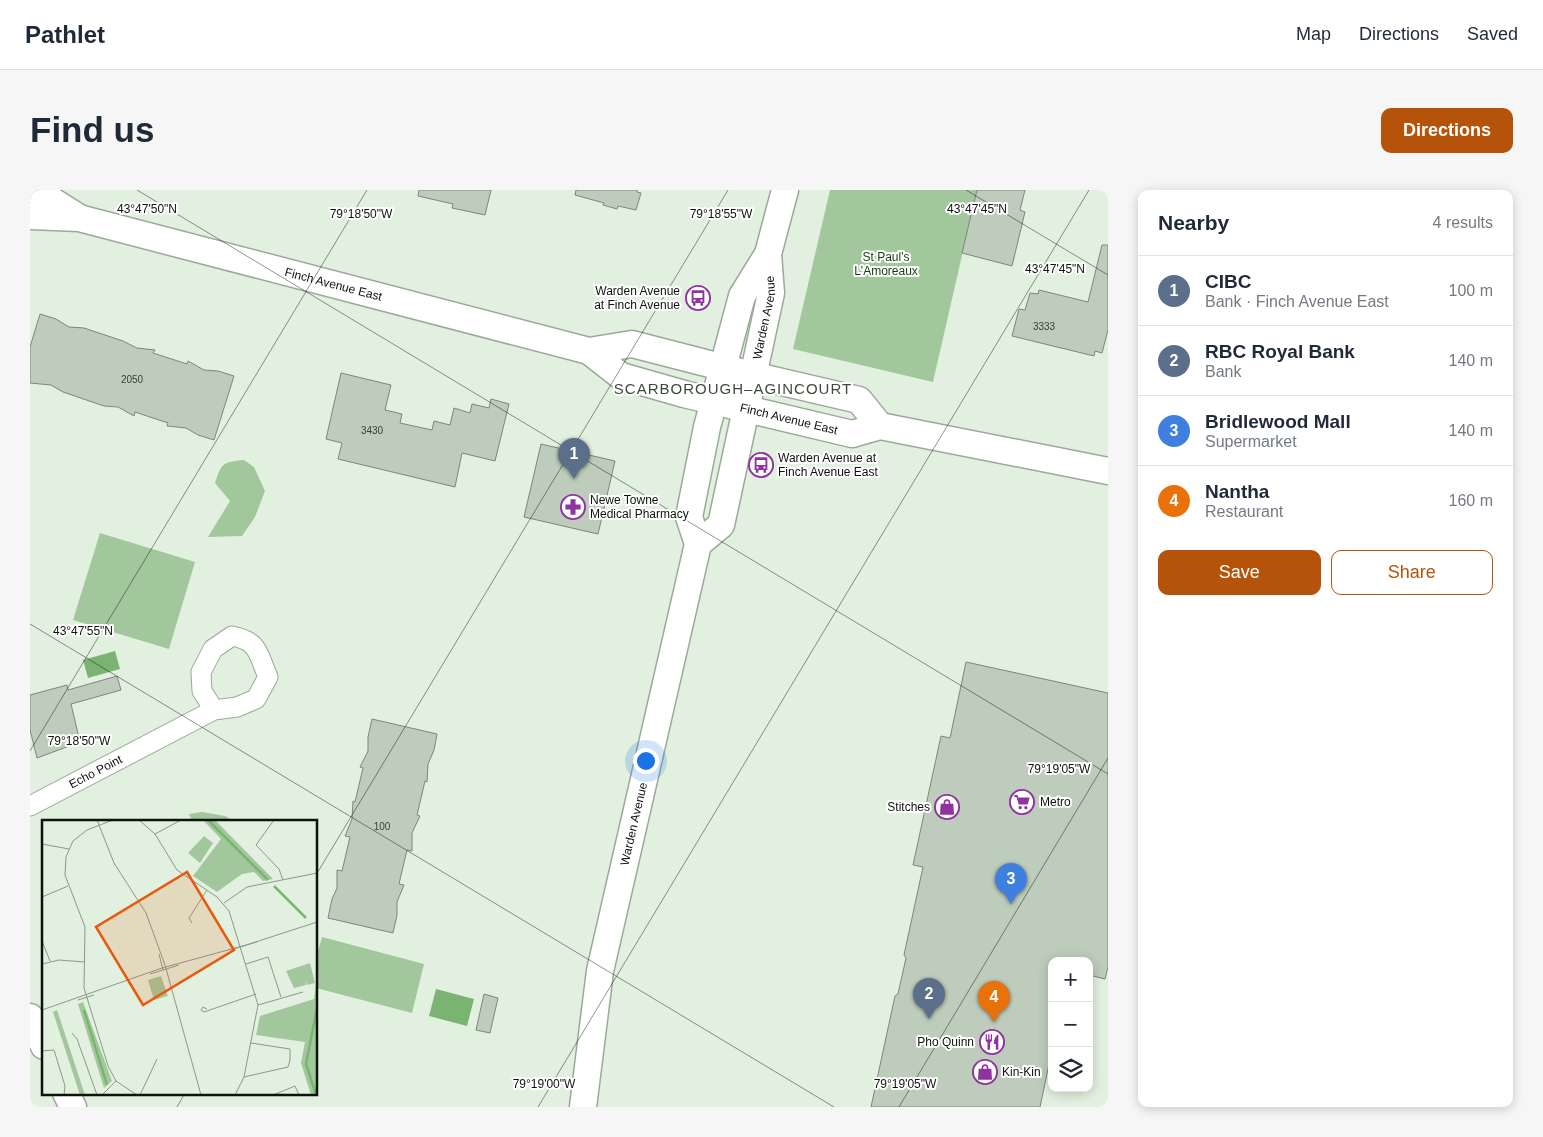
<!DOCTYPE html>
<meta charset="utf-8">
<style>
body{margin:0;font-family:Helvetica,sans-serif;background:#f6f6f7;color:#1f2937}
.controls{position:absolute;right:15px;bottom:15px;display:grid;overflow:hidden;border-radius:10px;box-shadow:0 2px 12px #0003}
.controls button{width:45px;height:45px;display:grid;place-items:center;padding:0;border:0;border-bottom:1px solid #e0e1e3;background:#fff;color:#1f2937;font:25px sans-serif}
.you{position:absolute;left:615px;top:570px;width:18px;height:18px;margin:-12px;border:4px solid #fff;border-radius:50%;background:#1a73e8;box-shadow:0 0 0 8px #1a73e833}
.badge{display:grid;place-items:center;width:32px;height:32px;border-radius:50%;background:#b45309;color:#fff;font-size:16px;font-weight:700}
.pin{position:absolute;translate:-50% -41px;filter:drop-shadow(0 1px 2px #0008)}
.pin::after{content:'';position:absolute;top:26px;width:18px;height:15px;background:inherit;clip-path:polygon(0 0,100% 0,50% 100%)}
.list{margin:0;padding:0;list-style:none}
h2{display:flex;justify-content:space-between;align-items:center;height:65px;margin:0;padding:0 20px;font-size:21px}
h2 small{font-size:16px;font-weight:400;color:#747a83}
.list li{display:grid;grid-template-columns:32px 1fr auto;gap:15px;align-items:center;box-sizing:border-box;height:70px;padding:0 20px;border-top:1px solid #e0e1e3}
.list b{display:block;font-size:19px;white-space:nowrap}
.list p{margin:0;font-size:16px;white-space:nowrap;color:#747a83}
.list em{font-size:16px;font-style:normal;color:#747a83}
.actions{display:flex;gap:10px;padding:15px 20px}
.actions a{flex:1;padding:11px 0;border:1px solid #b45309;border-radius:10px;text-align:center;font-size:18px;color:#b45309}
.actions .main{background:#b45309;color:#fff}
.icon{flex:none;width:28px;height:28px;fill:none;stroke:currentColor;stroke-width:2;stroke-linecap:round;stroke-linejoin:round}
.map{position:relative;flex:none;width:1078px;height:917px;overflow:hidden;border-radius:10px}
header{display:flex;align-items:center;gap:30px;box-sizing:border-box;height:70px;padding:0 25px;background:#fff;border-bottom:1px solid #e0e1e3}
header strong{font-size:24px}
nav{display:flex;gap:28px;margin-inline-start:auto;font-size:18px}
.intro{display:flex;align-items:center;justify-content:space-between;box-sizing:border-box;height:120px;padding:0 30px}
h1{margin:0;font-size:35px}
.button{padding:12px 22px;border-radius:10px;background:#b45309;color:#fff;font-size:18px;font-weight:700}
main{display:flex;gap:30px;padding:0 30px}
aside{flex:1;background:#fff;border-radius:10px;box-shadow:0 2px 12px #0003}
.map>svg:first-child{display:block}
</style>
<header>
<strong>Pathlet</strong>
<nav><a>Map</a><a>Directions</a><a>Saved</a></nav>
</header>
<div class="intro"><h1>Find us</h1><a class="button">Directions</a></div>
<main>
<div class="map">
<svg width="1078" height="917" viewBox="0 0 1078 917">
<rect width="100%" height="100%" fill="#e2f0df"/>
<path fill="#a3c79d" d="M 800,0 L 947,0 L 903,192 L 763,159 Z
M 214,270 L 224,277 L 235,301 L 225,327 L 212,346 L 178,347 L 200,311 L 185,293 C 192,273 192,272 214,270 Z
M 70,343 L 165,372 L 139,459 L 43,430 Z
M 172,622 L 195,626 L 204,631 L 162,631 L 159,624 Z
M 292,747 L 394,774 L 382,823 L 286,798 L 286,768 Z"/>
<path fill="#7bb372" d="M 85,461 L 90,479 L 58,488 L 53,470 Z
M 406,799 L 444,809 L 437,836 L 399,826 Z"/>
<path fill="#bdccbb" stroke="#7a8878" d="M 389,0 L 461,0 L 455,25 L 422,18 L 423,14 L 388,6 Z
M 546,0 L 607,0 L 607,2 L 611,3 L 606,20 L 588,16 L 587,19 L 573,15 L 574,13 L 545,5 Z
M 947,0 L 995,0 L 990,20 L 995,22 L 982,76 L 932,63 Z
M 1072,55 L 1078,55 L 1078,140 L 1072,163 L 1065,161 L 1064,166 L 982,146 L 989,119 L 995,120 L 1000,103 L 1008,104 L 1009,100 L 1058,112 Z
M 10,124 L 26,129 L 39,137 L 54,138 L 93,151 L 107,158 L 125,160 L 123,163 L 157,174 L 158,171 L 174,180 L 188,181 L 204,186 L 184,250 L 168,245 L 156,238 L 137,236 L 138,233 L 105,222 L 104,226 L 88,217 L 74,216 L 33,202 L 21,195 L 0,193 L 0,157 Z
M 311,183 L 361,195 L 355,220 L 372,224 L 370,233 L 402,240 L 404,231 L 420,235 L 424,218 L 440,223 L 442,214 L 459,218 L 461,209 L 479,214 L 465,271 L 432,263 L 425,297 L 308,269 L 312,253 L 296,249 Z
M 511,254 L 585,271 L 568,344 L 494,327 Z
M 936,472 L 1078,503 L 1078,777 L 1075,789 L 1059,785 L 1059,771 L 1022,771 L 1022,860 L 1010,917 L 841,917 L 865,806 L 868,804 L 876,768 L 874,765 L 893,677 L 883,675 L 911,546 L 920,548 Z
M 87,486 L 91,500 L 41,514 L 50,552 L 7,568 L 0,540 L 0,505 L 37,495 L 38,500 Z
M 342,529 L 407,544 L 404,560 L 398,574 L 397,592 L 395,591 L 387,625 L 390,626 L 382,643 L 382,661 L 377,660 L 369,694 L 374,695 L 367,712 L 367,725 L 363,743 L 298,728 L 302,709 L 307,698 L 307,680 L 312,681 L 320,647 L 315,646 L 322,629 L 323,611 L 325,612 L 333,578 L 330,577 L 338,561 L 338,547 Z
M 454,804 L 468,808 L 460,843 L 446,840 Z"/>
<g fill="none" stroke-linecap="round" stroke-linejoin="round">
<defs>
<g id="street">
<path id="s1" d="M 0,616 L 184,520 L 207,517 L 226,509 L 238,487 C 228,464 229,451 202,446 L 183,459 L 171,482 L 172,501 L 184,520"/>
</g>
<g id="secondary">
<path d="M 5,0 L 48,27"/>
<path id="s2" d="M 0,26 L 49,28 L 559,161 L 591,186 L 654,204 L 822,244 L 850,236 L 1078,281"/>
<path d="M 559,161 L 602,154 L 722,185 L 829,210 L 850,236"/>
<path id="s3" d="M 668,354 L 691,335 L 741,103 L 738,64"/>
<path d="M 0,827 L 14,856"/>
<path d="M 36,903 L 43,917"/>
<path id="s4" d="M 553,917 L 570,781 L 668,354 L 659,327 L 677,237 L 712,106 L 738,64 L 755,0"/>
</g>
</defs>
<use href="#street" stroke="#9ba999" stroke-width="21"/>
<use href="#secondary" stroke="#9ba999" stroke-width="29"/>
<use href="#street" stroke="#fff" stroke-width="19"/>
<use href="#secondary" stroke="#fff" stroke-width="26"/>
</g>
<path fill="none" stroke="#0d120c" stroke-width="1" stroke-opacity="0.45" d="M 107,0 L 1078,584M 936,0 L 1078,85M 0,434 L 804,917M 0,561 L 337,0M 286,685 L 698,0M 147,917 L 155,903M 508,917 L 1059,0M 869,917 L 1078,568"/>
<defs>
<symbol id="bus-ring" viewBox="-11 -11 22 22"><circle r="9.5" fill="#fff" stroke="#8f349f" stroke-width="1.5"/><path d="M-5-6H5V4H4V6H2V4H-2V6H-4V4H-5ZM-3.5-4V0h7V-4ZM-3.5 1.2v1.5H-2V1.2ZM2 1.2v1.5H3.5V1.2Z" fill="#8f349f"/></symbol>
<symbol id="pharmacy-ring" viewBox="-11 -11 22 22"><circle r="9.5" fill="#fff" stroke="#8f349f" stroke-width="1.5"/><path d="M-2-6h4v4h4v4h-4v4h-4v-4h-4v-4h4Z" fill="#8f349f"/></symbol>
<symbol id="supermarket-ring" viewBox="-11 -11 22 22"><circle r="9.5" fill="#fff" stroke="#8f349f" stroke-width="1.5"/><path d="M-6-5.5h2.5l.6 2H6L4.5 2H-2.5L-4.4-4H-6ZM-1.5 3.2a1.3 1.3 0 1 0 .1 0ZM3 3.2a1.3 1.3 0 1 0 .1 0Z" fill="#8f349f"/></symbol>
<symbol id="shop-ring" viewBox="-11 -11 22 22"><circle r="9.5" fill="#fff" stroke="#8f349f" stroke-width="1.5"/><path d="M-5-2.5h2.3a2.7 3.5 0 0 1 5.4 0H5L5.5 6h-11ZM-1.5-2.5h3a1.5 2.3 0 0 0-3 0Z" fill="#8f349f"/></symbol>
<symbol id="restaurant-ring" viewBox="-11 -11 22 22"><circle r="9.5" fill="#fff" stroke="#8f349f" stroke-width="1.5"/><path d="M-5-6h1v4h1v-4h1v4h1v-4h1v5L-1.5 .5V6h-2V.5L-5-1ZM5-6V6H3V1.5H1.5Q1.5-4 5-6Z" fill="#8f349f"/></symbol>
</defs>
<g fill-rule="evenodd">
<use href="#bus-ring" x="654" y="94" width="28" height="28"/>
<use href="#bus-ring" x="717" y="261" width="28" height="28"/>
<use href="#pharmacy-ring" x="529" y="303" width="28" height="28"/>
<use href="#supermarket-ring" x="978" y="598" width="28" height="28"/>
<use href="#shop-ring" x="903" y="603" width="28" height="28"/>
<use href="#restaurant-ring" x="948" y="838" width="28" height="28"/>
<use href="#shop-ring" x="941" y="868" width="28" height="28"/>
</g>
<g text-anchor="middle" stroke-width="4" stroke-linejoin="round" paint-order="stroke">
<g font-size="10" fill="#394038">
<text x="1014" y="140">3333</text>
<text x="102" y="193">2050</text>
<text x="342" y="244">3430</text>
<text x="352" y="640">100</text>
</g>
<g font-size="12" fill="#153c0f" stroke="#fff">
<text x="856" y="71">St Paul's<tspan x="856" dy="14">L'Amoreaux</tspan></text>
</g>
<g font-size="12" fill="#0d120c" stroke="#fff">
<text dy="4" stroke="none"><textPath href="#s2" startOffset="312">Finch Avenue East</textPath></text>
<text dy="4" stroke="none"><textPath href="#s3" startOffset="242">Warden Avenue</textPath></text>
<text dy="4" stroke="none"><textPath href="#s2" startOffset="790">Finch Avenue East</textPath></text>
<text dy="4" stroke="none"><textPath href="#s1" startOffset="74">Echo Point</textPath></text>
<text dy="4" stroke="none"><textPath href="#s4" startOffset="288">Warden Avenue</textPath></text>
</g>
<g font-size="12" fill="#0d120c" stroke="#fff" text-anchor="start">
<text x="650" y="105" text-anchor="end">Warden Avenue<tspan x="650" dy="14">at Finch Avenue</tspan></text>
<text x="748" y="272">Warden Avenue at<tspan x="748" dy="14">Finch Avenue East</tspan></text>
<text x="560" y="314">Newe Towne<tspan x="560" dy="14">Medical Pharmacy</tspan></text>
<text x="1010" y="616">Metro</text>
<text x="900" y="621" text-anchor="end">Stitches</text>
<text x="944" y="856" text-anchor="end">Pho Quinn</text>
<text x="972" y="886">Kin-Kin</text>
</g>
<g font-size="15" letter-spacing="1" fill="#3d493b" stroke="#fff">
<text x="703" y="204">SCARBOROUGH–AGINCOURT</text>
</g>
</g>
<g transform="translate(12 630)">
<rect width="275" height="275" fill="#e2f0df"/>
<path d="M 161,0 L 173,0 L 231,59 L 221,61 L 212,52 L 200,54 L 175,72 L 151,56 L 179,19 ZM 162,16 L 171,23 L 158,43 L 146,33 ZM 268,143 L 273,163 L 265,165 L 263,160 L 264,165 L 252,168 L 244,151 ZM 119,156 L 126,176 L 112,180 L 106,160 ZM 275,159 L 275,275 L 269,275 L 259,243 L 263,222 L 214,215 L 218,196 L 272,179 ZM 41,182 L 70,261 L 62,268 L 36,184 ZM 15,190 L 19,202 L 43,275 L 38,275 L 11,192 Z" fill="#a3c79d"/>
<path fill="none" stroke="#7bb372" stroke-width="2.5" d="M 166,0 L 226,60M 232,66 L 264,98M 42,190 L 65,265M 274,275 L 264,244 L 275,188"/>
<path fill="none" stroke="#8d978b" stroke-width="1" d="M 55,0 L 72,43 L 104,93 L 123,145 L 159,275M 71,0 L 45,10 L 31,21 L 24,37 L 23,55 L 43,107 L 42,168 L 66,246 L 74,261 L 95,275M 97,0 L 113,14 L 135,50 L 175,77 L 187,91 L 216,185 L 202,257 L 193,275M 232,0 L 214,25 L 237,49 L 241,60M 113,14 L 139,0M 0,24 L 27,29M 0,77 L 26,66M 182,83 L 205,67 L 275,53M 150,103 L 147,98 L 165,70M 0,121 L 8,141M 189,130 L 275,102M 117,134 L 121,150M 0,144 L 17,140 L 43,142M 204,144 L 226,137 L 239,177M 108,154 L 137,145M 36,180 L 52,175M 216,185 L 261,172M 165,189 L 161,187 L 159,190 L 162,192 L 214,174M 0,190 L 120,148 L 215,122M 30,213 L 35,219 L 55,275M 0,231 L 12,230 L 23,266 L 22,275M 202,257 L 246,247 L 248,240 L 248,229 L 209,223M 60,275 L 74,261M 98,275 L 115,239M 231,275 L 253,266 L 257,275"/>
<path fill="#e8590c" fill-opacity="0.15" stroke="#e8590c" stroke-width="2.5" d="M 145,52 L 192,130 L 101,185 L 54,107 Z"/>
<rect width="275" height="275" fill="none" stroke="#0d120c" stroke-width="2.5"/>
</g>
<g font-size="12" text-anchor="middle" fill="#0d120c" stroke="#fff" stroke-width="4" stroke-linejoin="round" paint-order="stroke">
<text x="117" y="23">43°47'50"N</text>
<text x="947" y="23">43°47'45"N</text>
<text x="331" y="28">79°18'50"W</text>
<text x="691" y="28">79°18'55"W</text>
<text x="1025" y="83">43°47'45"N</text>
<text x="53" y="445">43°47'55"N</text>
<text x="49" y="555">79°18'50"W</text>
<text x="1029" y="583">79°19'05"W</text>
<text x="514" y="898">79°19'00"W</text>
<text x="875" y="898">79°19'05"W</text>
</g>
</svg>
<div class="controls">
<button>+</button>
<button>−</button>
<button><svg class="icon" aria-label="layers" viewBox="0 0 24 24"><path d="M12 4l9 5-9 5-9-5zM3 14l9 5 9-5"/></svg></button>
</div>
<div class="you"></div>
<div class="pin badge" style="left:544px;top:289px;background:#5c6f8a">1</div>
<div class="pin badge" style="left:899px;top:829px;background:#5c6f8a">2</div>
<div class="pin badge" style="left:981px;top:714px;background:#3f7fe0">3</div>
<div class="pin badge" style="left:964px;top:832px;background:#e8710a">4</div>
</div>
<aside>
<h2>Nearby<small>4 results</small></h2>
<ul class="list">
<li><span class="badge" style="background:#5c6f8a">1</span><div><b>CIBC</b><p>Bank · Finch Avenue East</p></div><em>100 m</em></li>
<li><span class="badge" style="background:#5c6f8a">2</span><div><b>RBC Royal Bank</b><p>Bank</p></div><em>140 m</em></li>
<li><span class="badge" style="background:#3f7fe0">3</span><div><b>Bridlewood Mall</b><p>Supermarket</p></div><em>140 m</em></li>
<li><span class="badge" style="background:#e8710a">4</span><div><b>Nantha</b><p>Restaurant</p></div><em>160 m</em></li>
</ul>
<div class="actions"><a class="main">Save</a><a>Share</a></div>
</aside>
</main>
